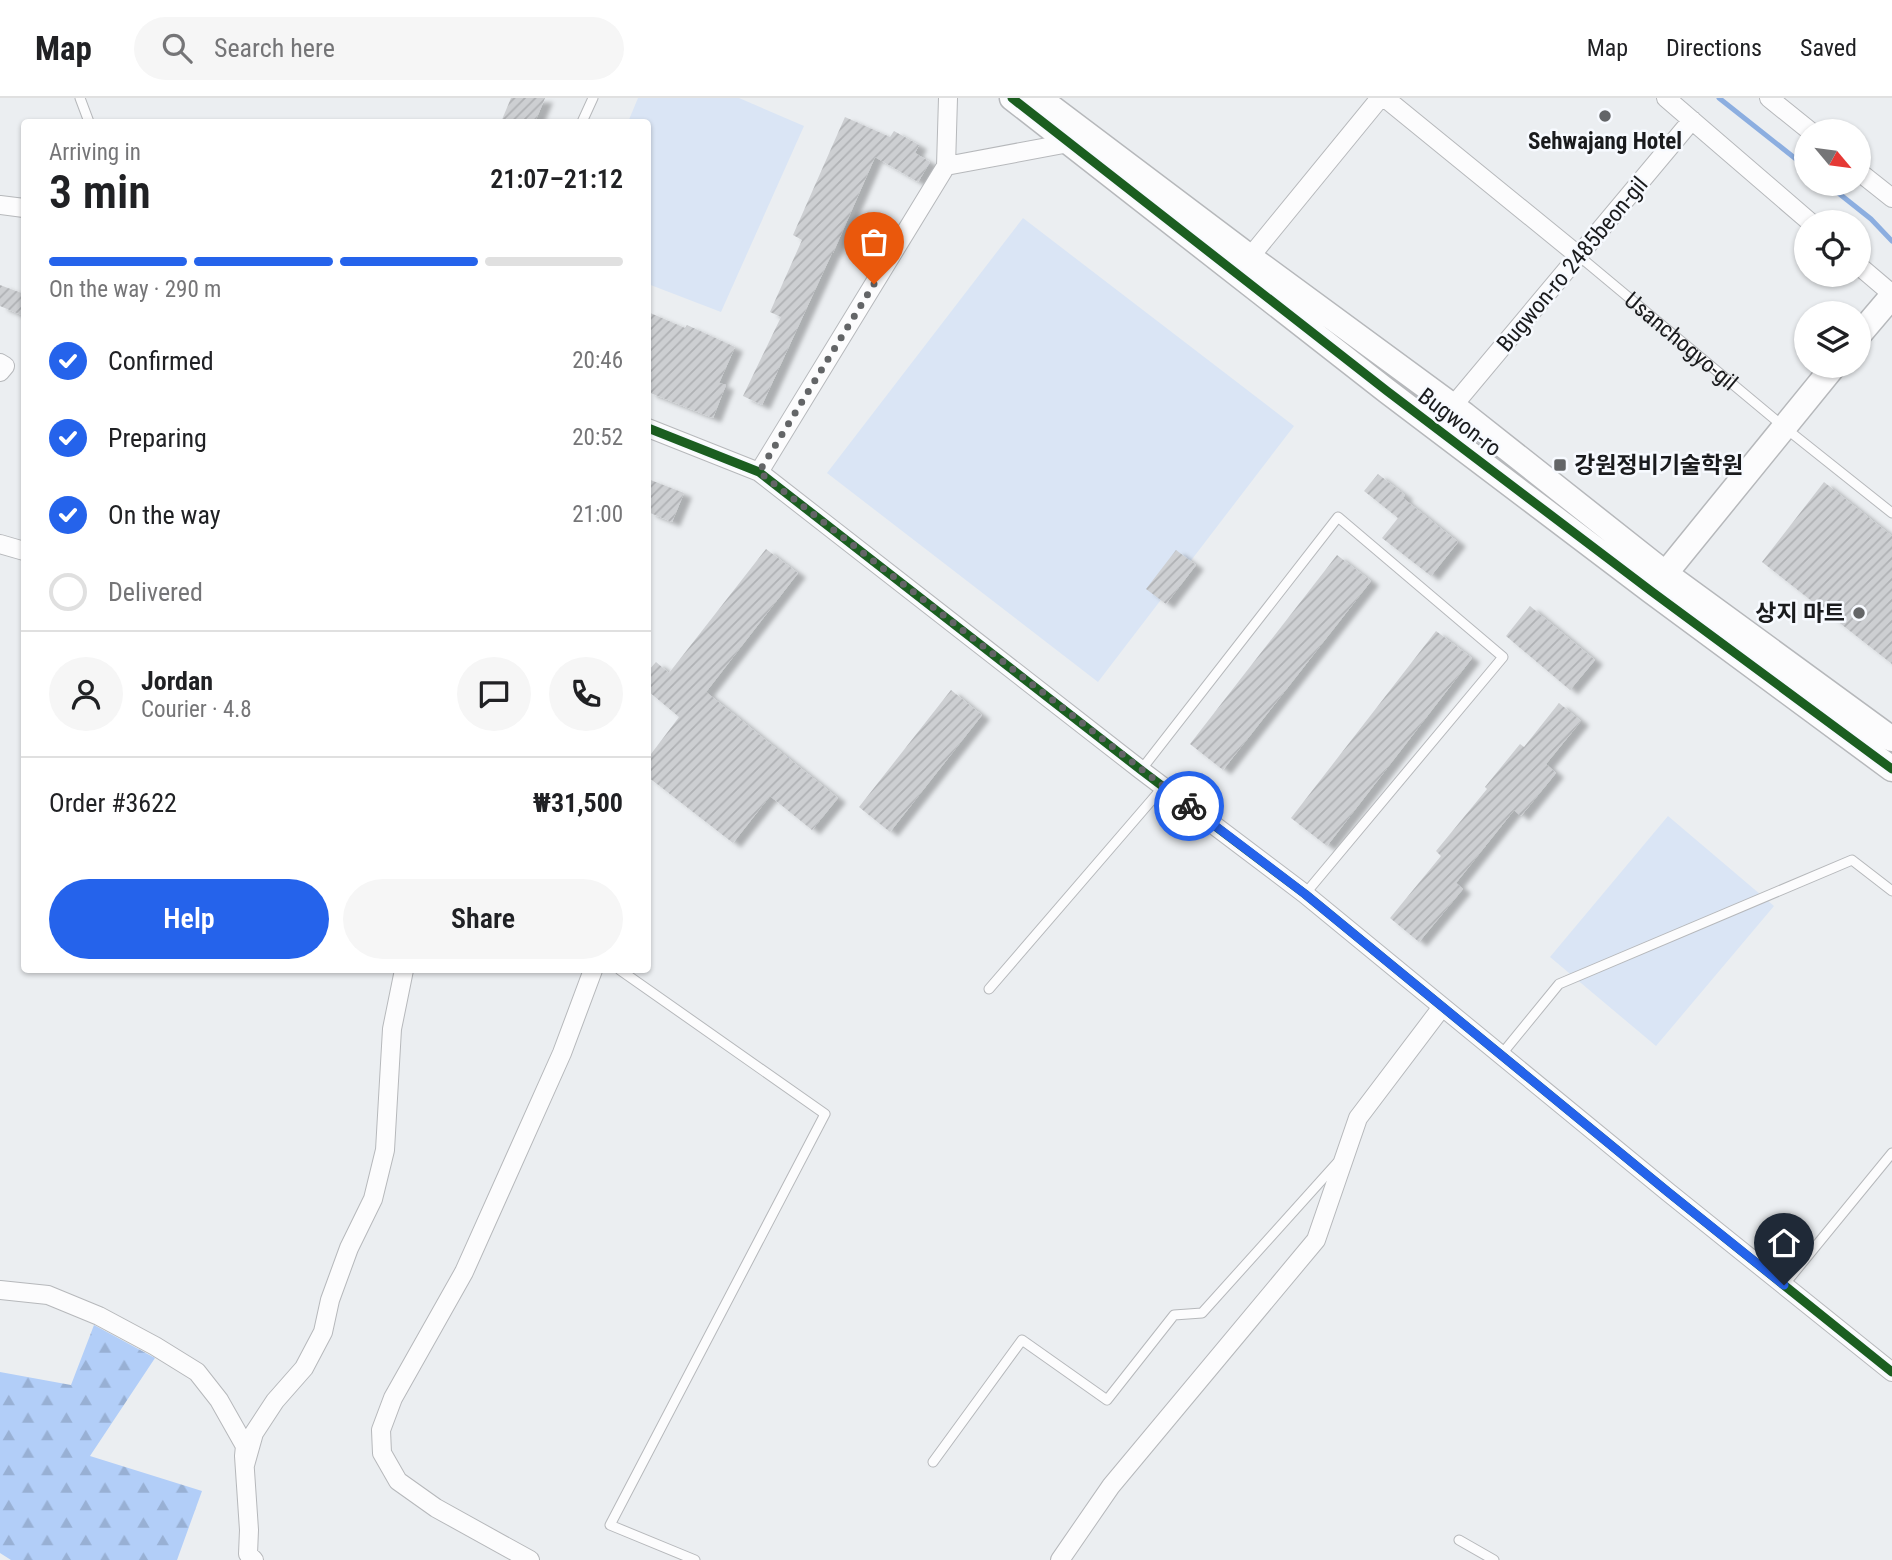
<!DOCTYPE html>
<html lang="en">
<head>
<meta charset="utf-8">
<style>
	:root { --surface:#fff; --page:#f6f6f6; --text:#202124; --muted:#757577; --line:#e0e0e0; --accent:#2563eb }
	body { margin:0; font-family:"Roboto Condensed","Noto Sans KR",sans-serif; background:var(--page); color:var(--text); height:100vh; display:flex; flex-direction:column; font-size:26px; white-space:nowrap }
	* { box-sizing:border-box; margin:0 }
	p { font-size:23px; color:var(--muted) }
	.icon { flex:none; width:38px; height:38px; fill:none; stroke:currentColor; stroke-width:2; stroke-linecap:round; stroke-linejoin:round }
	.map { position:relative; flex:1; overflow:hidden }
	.side { position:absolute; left:21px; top:21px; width:630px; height:854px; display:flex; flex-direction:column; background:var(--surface); border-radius:7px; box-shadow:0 2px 5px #0004 }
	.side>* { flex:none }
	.needle { width:46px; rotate:119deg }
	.buttons { position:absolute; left:1794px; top:21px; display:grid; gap:14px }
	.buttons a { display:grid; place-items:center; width:77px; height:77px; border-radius:50%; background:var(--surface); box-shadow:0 2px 5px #0004; font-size:35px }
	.pin { position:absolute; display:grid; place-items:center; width:60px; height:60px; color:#fff; margin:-72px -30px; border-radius:50% 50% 50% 0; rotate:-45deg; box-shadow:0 0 7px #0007 }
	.pin .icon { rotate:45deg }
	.courier { position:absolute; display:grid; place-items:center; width:70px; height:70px; margin:-35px; border:5px solid #2563eb; border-radius:50%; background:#fff; color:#222; box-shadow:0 2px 9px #0007 }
	.head em { font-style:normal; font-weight:600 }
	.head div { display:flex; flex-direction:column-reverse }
	.head { display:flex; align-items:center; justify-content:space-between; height:119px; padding:0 28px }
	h1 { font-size:46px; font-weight:600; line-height:52px }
	.bar { display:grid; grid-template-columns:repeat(4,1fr); gap:10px 7px; align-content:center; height:84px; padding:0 28px }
	.bar i { height:9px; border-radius:5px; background:var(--line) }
	.bar .active { background:var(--accent) }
	.bar p { grid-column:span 4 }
	.line { display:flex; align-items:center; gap:18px; padding:0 28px; border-top:2px solid var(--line) }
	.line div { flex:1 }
	.round { display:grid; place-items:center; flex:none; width:74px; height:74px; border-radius:37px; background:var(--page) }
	ol { padding:0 28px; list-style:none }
	li { display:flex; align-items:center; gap:21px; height:77px }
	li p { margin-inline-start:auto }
	li .icon { padding:7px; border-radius:50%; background:var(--accent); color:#fff; stroke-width:4 }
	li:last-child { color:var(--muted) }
	li i { width:38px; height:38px; border:4px solid var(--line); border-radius:50% }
	.primary-button { display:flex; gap:14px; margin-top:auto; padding:14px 28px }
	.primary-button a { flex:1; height:80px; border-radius:42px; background:var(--accent); color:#fff; font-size:28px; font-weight:600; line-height:80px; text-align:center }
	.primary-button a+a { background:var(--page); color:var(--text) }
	header { display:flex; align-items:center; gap:42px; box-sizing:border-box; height:98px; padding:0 35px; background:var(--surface); border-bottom:2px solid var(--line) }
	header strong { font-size:33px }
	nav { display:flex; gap:38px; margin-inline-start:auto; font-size:24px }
	.search { width:490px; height:63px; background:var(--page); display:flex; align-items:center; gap:18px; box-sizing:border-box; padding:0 24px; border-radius:38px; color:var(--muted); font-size:26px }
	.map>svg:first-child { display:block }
</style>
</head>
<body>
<header>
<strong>Map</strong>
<div class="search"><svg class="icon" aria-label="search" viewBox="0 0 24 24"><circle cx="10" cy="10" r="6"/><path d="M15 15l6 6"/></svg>Search here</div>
<nav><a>Map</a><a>Directions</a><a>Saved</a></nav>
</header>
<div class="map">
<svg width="1892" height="1462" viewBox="0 0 1892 1462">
	<defs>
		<pattern id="forest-firs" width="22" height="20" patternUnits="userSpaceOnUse" patternTransform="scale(1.75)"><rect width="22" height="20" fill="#b2cef8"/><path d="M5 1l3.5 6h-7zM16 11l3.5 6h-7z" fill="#98b0d4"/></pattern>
		<pattern id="building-hatch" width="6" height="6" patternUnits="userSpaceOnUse" patternTransform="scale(1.75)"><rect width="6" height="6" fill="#cdcfd2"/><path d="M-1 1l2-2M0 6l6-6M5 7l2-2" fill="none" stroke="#afb1b4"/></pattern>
		<filter id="shadow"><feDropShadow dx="8" dy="4.5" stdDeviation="2" flood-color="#0004"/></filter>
	</defs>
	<rect width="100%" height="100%" fill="#ebeef1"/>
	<path fill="#dae5f5" d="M 638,0 L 739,0 L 804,28 L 721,214 L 648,186 L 648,24 L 628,24 Z
		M 1023,120 L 1294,328 L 1098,584 L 827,375 Z
		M 1668,718 L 1774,808 L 1656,948 L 1550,859 Z"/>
	<path fill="url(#forest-firs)" d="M 94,1227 L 155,1260 L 90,1358 L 202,1393 L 177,1462 L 11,1462 L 0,1455 L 0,1274 L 71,1287 Z"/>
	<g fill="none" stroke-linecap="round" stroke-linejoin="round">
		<path stroke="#8caee0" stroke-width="5" d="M 1719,0 L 1806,69
			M 1827,86 L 1871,121 L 1892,143"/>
	</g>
	<path fill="url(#building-hatch)" filter="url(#shadow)" d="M 511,0 L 545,0 L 535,24 L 501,24 Z
		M 845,19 L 890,39 L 894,33 L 919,47 L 915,55 L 930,64 L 918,84 L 875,59 L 833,155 L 832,155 L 762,307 L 743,298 L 781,219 L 770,214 L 802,142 L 793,137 Z
		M 0,187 L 24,196 L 24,218 L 0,208 Z
		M 648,214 L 685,230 L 687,227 L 735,249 L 719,285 L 726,287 L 713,320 L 648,294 Z
		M 1378,376 L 1405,397 L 1403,400 L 1458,444 L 1431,478 L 1382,440 L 1398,420 L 1364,393 Z
		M 648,381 L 684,395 L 672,424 L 648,414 Z
		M 1824,384 L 1892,438 L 1892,566 L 1762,464 Z
		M 766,451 L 798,475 L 706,594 L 838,700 L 812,732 L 770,698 L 733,745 L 648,679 L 648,660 L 679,619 L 648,593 L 648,573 L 656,564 L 669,575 Z
		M 1176,452 L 1196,467 L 1166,506 L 1146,491 Z
		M 1337,457 L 1371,483 L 1223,672 L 1190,646 Z
		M 1530,508 L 1595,562 L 1570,592 L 1506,538 Z
		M 1436,533 L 1472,560 L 1327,748 L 1291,720 Z
		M 951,592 L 982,617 L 890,734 L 859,709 Z
		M 1559,605 L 1581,623 L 1546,666 L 1556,675 L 1521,718 L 1514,712 L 1456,785 L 1463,791 L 1419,844 L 1390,820 L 1441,758 L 1436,753 L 1487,691 L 1485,689 L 1520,646 L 1524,649 Z"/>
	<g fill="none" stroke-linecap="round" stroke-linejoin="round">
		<g stroke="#b6b8bb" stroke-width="11">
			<g id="lane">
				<path d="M 80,0 L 89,24"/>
				<path d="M 582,24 L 593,0"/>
				<path id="s1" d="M 1579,158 L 1784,329 L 1892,415"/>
				<path d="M 1141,672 L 1338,419 L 1503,559 L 1305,796"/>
				<path d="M 620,872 L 825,1016 L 610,1427 L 695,1462"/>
				<path d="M 989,891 L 1163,689"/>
				<path d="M 1501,957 L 1559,886 L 1852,762 L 1892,793"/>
				<path d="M 1784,1187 L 1892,1055"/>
				<path d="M 933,1364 L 1022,1242 L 1107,1302 L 1174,1217 L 1202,1215 L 1337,1065"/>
				<path d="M 1459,1442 L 1494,1462"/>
			</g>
		</g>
		<g stroke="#b6b8bb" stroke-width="20">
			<path id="street" d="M 1385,0 L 1579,158
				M 1666,0 L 1810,124
				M 1769,0 L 1810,33
				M 946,68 L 1069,45
				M 1858,73 L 1892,100
				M 0,107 L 24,110
				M 1250,159 L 1380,0
				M 1858,167 L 1892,196
				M 0,265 L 5,268 L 0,274
				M 1452,309 L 1692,22
				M 648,330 L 759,374 L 1141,672 L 1305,796 L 1668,1094 L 1892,1274
				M 759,374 L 946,68 L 948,0
				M 0,446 L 24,453
				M 0,1192 L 48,1197 L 99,1218 L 155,1248 L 197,1274 L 219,1302 L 245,1348 L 244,1358 L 249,1432 L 248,1456 L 254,1462
				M 245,1367 L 254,1335 L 275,1303 L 304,1270 L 323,1234 L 330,1202 L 349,1150 L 373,1101 L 385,1052 L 392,931 L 404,872
				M 530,1462 L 436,1410 L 398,1383 L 382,1355 L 381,1332 L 393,1300 L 464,1174 L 562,955 L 593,872
				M 1060,1462 L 1111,1388 L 1316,1142 L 1358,1020 L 1442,909"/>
		</g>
		<g stroke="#b6b8bb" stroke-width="27">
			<path id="secondary" d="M 1012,0 L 1387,293 L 1651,493 L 1892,671
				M 1039,0 L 1254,162 L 1465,317 L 1666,476 L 1892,641
				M 1858,238 L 1892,198
				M 1656,487 L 1834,268"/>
		</g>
		<use href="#lane" stroke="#fcfcfd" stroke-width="9"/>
		<use href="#street" stroke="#fcfcfd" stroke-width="18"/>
		<use href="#secondary" stroke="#fcfcfd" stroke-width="24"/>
		<g stroke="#f7faff" stroke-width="13">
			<path id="cycleway" d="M 1012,0 L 1387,293 L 1651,493 L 1892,671
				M 648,330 L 759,374 L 1141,672 L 1305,796 L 1668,1094 L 1892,1274"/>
		</g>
		<use href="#cycleway" stroke="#1b5e20" stroke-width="9"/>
	</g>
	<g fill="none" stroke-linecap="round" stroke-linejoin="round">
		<path stroke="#636567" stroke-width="7" stroke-dasharray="0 12.6" d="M 874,186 L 759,374 L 1189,708"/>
		<path stroke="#2563eb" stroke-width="9" d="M 1189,708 L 1305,796 L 1668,1094 L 1784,1187"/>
	</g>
	<g fill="#636567" stroke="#f7faff" stroke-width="2.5">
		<circle cx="1605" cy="18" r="7"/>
		<rect x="1553" y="360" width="14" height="14" rx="3.5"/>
		<circle cx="1859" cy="515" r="7"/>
	</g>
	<g text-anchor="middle" stroke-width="5" stroke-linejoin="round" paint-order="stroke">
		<g font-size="23" font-weight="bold" fill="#1a1b1d" stroke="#f7faff">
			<text x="1605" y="51">Sehwajang Hotel</text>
			<text x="1574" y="375" text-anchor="start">강원정비기술학원</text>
			<text x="1845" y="523" text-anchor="end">상지 마트</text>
		</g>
		<g font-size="23" fill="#1a1b1d" stroke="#f7faff">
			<text transform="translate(1572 166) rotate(-50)" y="8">Bugwon-ro 2485beon-gil</text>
			<text dy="8" stroke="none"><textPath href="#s1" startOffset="133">Usanchogyo-gil</textPath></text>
			<text transform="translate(1460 324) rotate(37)" y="8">Bugwon-ro</text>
		</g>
	</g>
</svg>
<div class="buttons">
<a><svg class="needle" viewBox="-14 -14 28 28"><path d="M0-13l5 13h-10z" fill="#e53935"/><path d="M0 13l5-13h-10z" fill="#757577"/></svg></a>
<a><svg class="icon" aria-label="locate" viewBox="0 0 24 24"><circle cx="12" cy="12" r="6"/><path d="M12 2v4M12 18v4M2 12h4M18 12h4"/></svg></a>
<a><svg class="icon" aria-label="layers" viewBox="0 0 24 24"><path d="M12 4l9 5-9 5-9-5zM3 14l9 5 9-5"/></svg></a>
</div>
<div class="pin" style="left:874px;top:186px;background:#ea580c"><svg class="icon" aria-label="bag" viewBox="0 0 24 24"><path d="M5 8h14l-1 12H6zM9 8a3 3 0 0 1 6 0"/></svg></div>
<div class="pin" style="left:1784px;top:1187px;background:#1f2937"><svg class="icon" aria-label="home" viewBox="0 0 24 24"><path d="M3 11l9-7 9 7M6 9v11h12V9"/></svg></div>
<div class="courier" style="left:1189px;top:708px"><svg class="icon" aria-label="bike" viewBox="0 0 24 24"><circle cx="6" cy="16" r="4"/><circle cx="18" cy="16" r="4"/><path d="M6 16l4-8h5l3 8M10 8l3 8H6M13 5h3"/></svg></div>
<section class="side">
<div class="head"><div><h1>3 min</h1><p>Arriving in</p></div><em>21:07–21:12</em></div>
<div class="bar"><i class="active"></i><i class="active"></i><i class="active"></i><i></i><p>On the way · 290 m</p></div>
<ol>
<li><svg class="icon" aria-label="check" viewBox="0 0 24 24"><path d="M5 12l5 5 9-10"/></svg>Confirmed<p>20:46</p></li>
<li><svg class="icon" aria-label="check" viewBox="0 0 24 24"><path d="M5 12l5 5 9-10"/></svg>Preparing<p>20:52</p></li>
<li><svg class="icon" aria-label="check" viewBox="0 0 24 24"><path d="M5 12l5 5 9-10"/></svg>On the way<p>21:00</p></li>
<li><i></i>Delivered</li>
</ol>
<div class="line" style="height:126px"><a class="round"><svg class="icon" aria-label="person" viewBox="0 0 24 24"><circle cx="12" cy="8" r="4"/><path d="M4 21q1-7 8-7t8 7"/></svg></a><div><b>Jordan</b><p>Courier · 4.8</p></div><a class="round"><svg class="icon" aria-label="chat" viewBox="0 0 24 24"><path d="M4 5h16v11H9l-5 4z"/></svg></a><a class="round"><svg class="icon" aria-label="phone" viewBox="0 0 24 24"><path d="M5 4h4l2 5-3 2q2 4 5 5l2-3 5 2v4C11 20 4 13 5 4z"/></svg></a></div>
<div class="line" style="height:91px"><div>Order #3622</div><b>₩31,500</b></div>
<div class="primary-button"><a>Help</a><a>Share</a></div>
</section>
</div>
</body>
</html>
